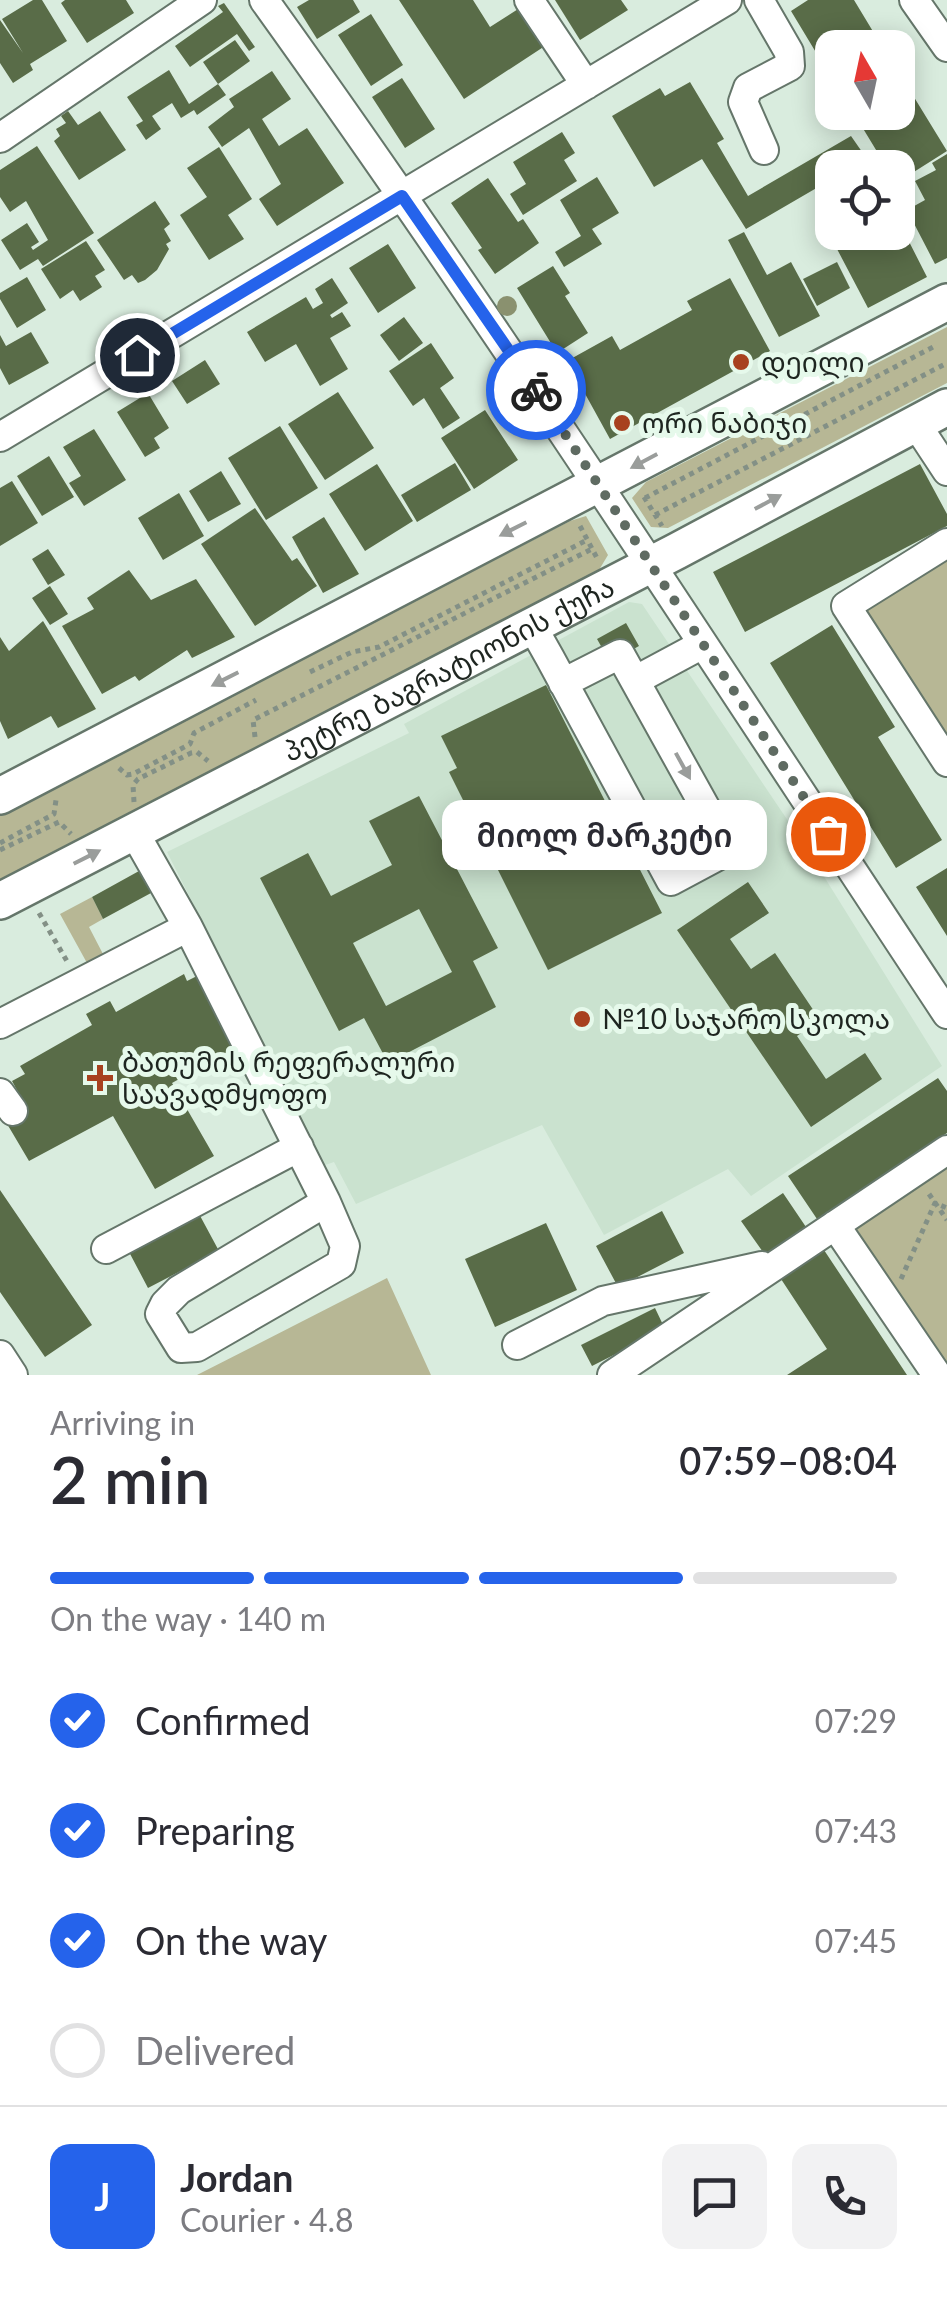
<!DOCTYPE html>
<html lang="en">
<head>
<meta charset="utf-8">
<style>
	:root { --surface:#fff; --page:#f2f2f3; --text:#2b2b33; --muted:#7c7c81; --line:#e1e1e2; --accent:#2563eb }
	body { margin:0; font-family:Lato,"Noto Sans Georgian",sans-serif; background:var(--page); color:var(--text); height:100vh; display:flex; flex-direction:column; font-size:38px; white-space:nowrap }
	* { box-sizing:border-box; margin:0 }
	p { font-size:32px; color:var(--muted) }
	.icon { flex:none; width:55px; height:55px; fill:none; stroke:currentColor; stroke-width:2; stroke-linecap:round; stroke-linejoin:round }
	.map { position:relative; height:1375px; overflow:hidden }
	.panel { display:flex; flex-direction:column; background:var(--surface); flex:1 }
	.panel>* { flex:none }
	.needle { width:65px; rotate:351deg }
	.tools { position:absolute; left:815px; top:30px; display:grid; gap:20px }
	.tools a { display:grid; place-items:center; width:100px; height:100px; border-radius:20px; background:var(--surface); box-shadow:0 5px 25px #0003; font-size:50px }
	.pin { position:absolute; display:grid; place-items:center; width:85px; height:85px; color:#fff; margin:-42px; border:5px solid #fff; border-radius:50%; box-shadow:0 2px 10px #0007 }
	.courier { position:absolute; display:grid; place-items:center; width:100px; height:100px; margin:-50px; border:8px solid #2563eb; border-radius:50%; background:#fff; color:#222; box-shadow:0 2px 12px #0007 }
	.bubble { position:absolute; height:70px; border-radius:20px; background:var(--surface); box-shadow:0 5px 25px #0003; font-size:32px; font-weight:600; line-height:70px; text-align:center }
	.head em { font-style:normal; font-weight:600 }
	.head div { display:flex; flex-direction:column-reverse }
	.head { display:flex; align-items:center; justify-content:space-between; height:170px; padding:0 50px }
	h1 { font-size:65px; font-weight:600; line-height:75px }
	.bar { display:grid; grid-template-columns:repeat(4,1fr); gap:15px 10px; align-content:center; height:120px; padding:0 50px }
	.bar i { height:12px; border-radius:8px; background:var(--line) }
	.bar .selected { background:var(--accent) }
	.bar p { grid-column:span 4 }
	.line { display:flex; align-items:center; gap:25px; padding:0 50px; border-top:2px solid var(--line) }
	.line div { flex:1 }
	.round { display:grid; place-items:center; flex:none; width:105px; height:105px; border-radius:20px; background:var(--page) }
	ol { padding:0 50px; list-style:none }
	li { display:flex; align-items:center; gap:30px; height:110px }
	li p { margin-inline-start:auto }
	li .icon { padding:10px; border-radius:50%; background:var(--accent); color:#fff; stroke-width:4 }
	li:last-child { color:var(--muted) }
	li i { width:55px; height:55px; border:5px solid var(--line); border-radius:50% }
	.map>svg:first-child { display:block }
</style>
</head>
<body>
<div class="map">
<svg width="947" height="1375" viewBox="0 0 947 1375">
	<rect width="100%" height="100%" fill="#d9ecde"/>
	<path fill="#cae2cf" d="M 629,602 L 642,604 L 805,846 L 942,1066 L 751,1196 L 728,1169 L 604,1235 L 542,1125 L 356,1204 L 334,1162 L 325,1165 L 167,852 L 409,733 L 404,724 Z"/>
	<path fill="#b7b795" d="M 947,327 L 947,383 L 668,528 L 651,527 L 632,498 L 646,482 Z
		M 586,516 L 608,555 L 599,570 L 0,880 L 0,816 L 570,521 Z
		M 947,543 L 947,759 L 846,606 Z
		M 92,897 L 103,919 L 89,927 L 103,954 L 87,963 L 60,914 Z
		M 947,1161 L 947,1370 L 853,1223 Z
		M 387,1278 L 431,1375 L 197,1375 Z"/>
	<path fill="#596c48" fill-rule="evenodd" d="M 33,0 L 42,0 L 67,41 L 30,64 L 33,70 L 13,83 L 0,63 L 0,20 L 23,53 L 2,19 Z
		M 65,0 L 126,0 L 134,13 L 87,43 L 61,3 Z
		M 309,0 L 353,0 L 360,12 L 317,39 L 297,7 Z
		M 399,0 L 473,0 L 490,27 L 526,4 L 551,42 L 464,99 Z
		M 555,0 L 621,0 L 628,10 L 580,40 Z
		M 808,0 L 854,0 L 883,48 L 832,48 L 832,79 L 791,11 Z
		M 224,3 L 255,47 L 249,51 L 237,34 L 190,67 L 175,46 L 223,12 L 218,6 Z
		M 371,14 L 403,65 L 371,86 L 338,35 Z
		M 235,40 L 250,61 L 218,84 L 203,62 Z
		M 169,70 L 189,104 L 218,84 L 226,95 L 197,115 L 194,110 L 181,118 L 172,103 L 152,116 L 161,129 L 146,140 L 136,125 L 143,121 L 127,97 Z
		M 272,71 L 291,99 L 262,119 L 279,146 L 307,128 L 344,183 L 277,226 L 259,199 L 281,184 L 249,128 L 222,147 L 208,127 L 234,107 L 229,99 Z
		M 898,71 L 947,151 L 898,182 L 898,168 L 887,168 L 853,112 L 898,112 Z
		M 402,78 L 435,129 L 405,148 L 372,97 Z
		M 690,82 L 724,139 L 717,143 L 748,196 L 851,136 L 867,159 L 852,168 L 832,168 L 832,179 L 746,229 L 702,159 L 654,187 L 612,116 L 660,88 L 665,96 Z
		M 68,111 L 78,125 L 100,111 L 126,150 L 79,180 L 54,141 L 60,136 L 56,129 L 66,123 L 61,116 Z
		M 562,132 L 575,153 L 564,160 L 577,181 L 523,215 L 510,194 L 526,184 L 513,162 Z
		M 37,146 L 94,233 L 43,266 L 38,259 L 20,270 L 1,240 L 27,223 L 39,242 L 31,247 L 33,250 L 48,240 L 26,201 L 10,212 L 0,197 L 0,170 Z
		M 219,147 L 252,199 L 228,215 L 244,239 L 209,260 L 180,215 L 207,197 L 187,168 Z
		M 947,154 L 947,258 L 935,264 L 907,210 L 925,200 L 915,181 L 936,170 L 932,163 Z
		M 597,177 L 619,213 L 592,229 L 602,244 L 564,267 L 555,252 L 581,236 L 560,200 Z
		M 488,178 L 518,222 L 523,219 L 539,243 L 495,274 L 478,250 L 482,248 L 451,203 Z
		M 155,201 L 170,224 L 164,229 L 171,241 L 166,244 L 169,249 L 157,270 L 145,280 L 138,283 L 132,275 L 124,280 L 97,240 Z
		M 898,220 L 927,277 L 868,308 L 826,228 L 832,225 L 832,232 L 898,232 Z
		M 744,232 L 767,275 L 791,262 L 820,316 L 779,337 L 728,240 Z
		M 86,241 L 105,270 L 95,276 L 102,287 L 80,301 L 73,290 L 60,299 L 41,269 Z
		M 388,244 L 416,288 L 378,313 L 349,268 Z
		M 837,262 L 850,288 L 817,306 L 803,279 Z
		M 553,266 L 570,293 L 565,296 L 588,333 L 557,353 L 517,288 Z
		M 27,277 L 46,310 L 17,328 L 0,299 L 0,293 Z
		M 332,278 L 348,303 L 330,315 L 332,318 L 342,312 L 351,326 L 330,338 L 348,369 L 320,386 L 296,344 L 265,362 L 247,332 L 306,297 L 313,309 L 323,303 L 315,289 Z
		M 730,278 L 770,351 L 610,439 L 567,361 L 612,336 L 620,350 L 692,310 L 687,301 Z
		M 404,317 L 423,343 L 399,361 L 380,335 Z
		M 31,332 L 49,363 L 9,385 L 0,368 L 0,335 L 6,346 Z
		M 431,343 L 454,378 L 440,388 L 460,418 L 443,429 L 424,398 L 413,406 L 389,371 Z
		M 205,360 L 220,384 L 187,404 L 172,381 Z
		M 338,392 L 374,448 L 325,480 L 288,424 Z
		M 148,393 L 169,428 L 154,438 L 160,448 L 145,457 L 117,412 Z
		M 485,410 L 518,460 L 474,489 L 441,438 Z
		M 280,426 L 318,488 L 266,520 L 228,458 Z
		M 94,429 L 126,480 L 84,506 L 69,483 L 81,476 L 63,447 Z
		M 49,456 L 74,497 L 42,516 L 17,476 Z
		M 455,463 L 471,490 L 417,522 L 401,495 Z
		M 377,464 L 413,521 L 365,551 L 329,494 Z
		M 920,464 L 947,514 L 947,526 L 745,632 L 713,572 Z
		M 221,471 L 241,504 L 208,522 L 189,491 Z
		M 12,481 L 38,523 L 0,546 L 0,488 Z
		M 179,493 L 204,536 L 163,560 L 138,518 Z
		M 255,508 L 292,561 L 297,558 L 317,586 L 255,626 L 201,544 Z
		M 324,517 L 359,574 L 323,593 L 292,537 Z
		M 48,549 L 65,575 L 48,585 L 32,559 Z
		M 129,570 L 151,600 L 196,579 L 235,637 L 192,658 L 187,650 L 139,681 L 135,676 L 102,694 L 62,626 L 94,609 L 87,598 Z
		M 50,586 L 68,614 L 50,625 L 32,598 Z
		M 43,621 L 96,709 L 58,728 L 51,716 L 8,739 L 0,721 L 0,637 L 9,651 Z
		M 626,623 L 639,646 L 610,662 L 597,639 Z
		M 832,625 L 895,727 L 878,737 L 942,840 L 896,868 L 770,663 Z
		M 546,685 L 662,913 L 548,970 L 449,772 L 457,768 L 441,736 Z
		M 419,796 L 498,948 L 473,961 L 496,1007 L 388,1063 L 364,1018 L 339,1031 L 260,878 L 308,853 L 331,896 L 392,865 L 369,821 ZM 419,909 L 452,972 L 386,1006 L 353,943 Z
		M 947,868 L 947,936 L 916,887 Z
		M 139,871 L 151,893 L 103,919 L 92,897 Z
		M 748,882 L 769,913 L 730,939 L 751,969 L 775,953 L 820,1020 L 797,1036 L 826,1079 L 865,1053 L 882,1079 L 811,1127 L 677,930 Z
		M 203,973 L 243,1043 L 172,1083 L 214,1156 L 155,1189 L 113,1116 L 29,1161 L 3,1117 L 25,1105 L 12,1081 L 25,1074 L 20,1066 L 92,1025 L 86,1014 L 110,1001 L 116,1012 L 184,974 L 187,981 Z
		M 938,1078 L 947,1091 L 947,1133 L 817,1219 L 788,1176 Z
		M 0,1190 L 92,1325 L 45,1357 L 0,1292 Z
		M 783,1193 L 806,1227 L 765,1255 L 741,1221 Z
		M 662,1211 L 684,1253 L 618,1287 L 596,1246 Z
		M 198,1212 L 219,1251 L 148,1288 L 128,1250 Z
		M 546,1223 L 577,1290 L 495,1327 L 465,1259 Z
		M 824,1250 L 907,1375 L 787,1375 L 827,1349 L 781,1279 Z
		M 655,1308 L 665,1329 L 592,1366 L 581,1345 Z"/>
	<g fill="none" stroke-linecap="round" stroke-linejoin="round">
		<g stroke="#65766a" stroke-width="32">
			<path id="minor" d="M 264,0 C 502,331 722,674 947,1014
				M 529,0 L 586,85
				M 759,0 L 789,52 L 790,66 L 748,88 L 743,102 L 764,150
				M 914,0 L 947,47
				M 0,138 L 202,0
				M 916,424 L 947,471
				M 0,437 L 727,0
				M 947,543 L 846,606 L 947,762
				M 532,626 L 550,658 L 671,881 L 729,850 L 620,654 L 563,683
				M 636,680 L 703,644
				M 134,832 L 188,927
				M 0,1024 L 188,927 L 326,1202 L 345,1246 L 341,1264 L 197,1347 L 181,1348 L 160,1314 L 165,1304 L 179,1290 L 326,1202
				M 0,1093 L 13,1111
				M 835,1225 L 937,1375
				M 106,1249 L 299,1147
				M 517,1345 L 603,1301 L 762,1266
				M 0,1355 L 13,1375
				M 612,1375 L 947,1150"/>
		</g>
		<g stroke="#65766a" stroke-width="40">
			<g id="major">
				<path d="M 0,796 L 947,302"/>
				<path id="s1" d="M 0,901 L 677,551 L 947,407"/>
			</g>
		</g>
		<path stroke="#839086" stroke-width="5" stroke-dasharray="5 5" stroke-linecap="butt" d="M 644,497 L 662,526
			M 645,498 L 935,346
			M 655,515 L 947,363
			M 580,526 L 598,560
			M 310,672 L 352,652 L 379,647 L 587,540
			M 255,737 L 253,720 L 592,549
			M 119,768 L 127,775 L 133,774 L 190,744 L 194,733 L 256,700
			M 134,802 L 133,785 L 138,779 L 191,753 L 197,752 L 208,761
			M 0,843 L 54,814 L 56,800
			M 0,850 L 59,822 L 71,834
			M 39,913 L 68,963
			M 929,1194 L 947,1220
			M 901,1279 L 935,1203 L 947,1208"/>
		<use href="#minor" stroke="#fff" stroke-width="28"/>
		<use href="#major" stroke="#fff" stroke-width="35"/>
	</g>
	<circle fill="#8a916f" cx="507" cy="306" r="10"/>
	<defs><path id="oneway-solid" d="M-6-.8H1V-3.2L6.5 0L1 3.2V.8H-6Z" transform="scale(2.5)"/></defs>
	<g fill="#9a9d9b">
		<use href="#oneway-solid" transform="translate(644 461) rotate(152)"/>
		<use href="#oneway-solid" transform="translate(768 502) rotate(-28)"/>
		<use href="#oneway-solid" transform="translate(513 529) rotate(153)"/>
		<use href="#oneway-solid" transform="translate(225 679) rotate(153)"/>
		<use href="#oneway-solid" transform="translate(683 766) rotate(61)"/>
		<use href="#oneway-solid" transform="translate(87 857) rotate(-27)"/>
	</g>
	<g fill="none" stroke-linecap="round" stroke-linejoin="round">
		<path stroke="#5f6b62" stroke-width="10" stroke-dasharray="0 18" d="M 536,390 L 828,834"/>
		<path stroke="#2563eb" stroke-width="12" d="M 137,355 L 402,196 L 536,390"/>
	</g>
	<g fill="#a8411f" stroke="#e6f9eb" stroke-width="4">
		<circle cx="741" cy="362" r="10"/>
		<circle cx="622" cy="423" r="10"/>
		<circle cx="582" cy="1019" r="10"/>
		<path d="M95 1063h10v10h10v10h-10v10h-10v-10h-10v-10h10z"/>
	</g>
	<g text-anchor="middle" stroke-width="10" stroke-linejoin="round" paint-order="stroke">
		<g font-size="28" fill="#1e2520" stroke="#e6f9eb" text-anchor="start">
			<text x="761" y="372">დეილი</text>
			<text x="642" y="433">ორი ნაბიჯი</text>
			<text x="602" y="1029">№10 საჯარო სკოლა</text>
			<text x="122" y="1072">ბათუმის რეფერალური<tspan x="122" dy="32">საავადმყოფო</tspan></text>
		</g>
		<g font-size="28" fill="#1e2520" stroke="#e6f9eb">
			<text dy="10" stroke="none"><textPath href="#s1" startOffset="505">პეტრე ბაგრატიონის ქუჩა</textPath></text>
		</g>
	</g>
</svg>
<div class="tools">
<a><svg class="needle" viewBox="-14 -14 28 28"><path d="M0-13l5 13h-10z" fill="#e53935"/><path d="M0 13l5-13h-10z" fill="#7c7c81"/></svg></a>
<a><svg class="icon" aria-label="locate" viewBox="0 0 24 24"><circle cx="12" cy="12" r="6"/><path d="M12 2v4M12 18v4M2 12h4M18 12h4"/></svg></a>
</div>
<div class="pin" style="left:828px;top:834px;background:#ea580c"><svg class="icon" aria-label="bag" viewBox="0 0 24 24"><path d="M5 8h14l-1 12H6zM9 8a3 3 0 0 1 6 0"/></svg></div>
<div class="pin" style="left:137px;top:355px;background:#1f2937"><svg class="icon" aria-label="home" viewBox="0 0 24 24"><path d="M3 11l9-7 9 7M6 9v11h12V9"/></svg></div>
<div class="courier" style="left:536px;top:390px"><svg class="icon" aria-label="bike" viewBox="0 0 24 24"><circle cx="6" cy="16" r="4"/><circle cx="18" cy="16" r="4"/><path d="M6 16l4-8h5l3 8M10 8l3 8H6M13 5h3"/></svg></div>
<div class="bubble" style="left:442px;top:800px;width:325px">მიოლ მარკეტი</div>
</div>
<section class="panel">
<div class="head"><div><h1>2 min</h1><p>Arriving in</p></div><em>07:59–08:04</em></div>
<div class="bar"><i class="selected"></i><i class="selected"></i><i class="selected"></i><i></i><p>On the way · 140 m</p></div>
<ol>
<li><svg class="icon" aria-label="check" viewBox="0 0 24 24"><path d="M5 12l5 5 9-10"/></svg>Confirmed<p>07:29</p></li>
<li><svg class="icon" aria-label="check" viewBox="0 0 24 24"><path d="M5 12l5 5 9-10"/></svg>Preparing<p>07:43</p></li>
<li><svg class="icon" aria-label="check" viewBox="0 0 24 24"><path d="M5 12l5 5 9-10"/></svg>On the way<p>07:45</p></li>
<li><i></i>Delivered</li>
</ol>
<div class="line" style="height:180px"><b class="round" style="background:var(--accent);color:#fff">J</b><div><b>Jordan</b><p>Courier · 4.8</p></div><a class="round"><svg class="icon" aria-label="chat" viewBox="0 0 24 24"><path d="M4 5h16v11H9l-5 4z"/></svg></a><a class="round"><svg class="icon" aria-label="phone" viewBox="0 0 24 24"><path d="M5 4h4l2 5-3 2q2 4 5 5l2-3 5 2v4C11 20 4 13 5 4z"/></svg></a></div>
</section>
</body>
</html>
